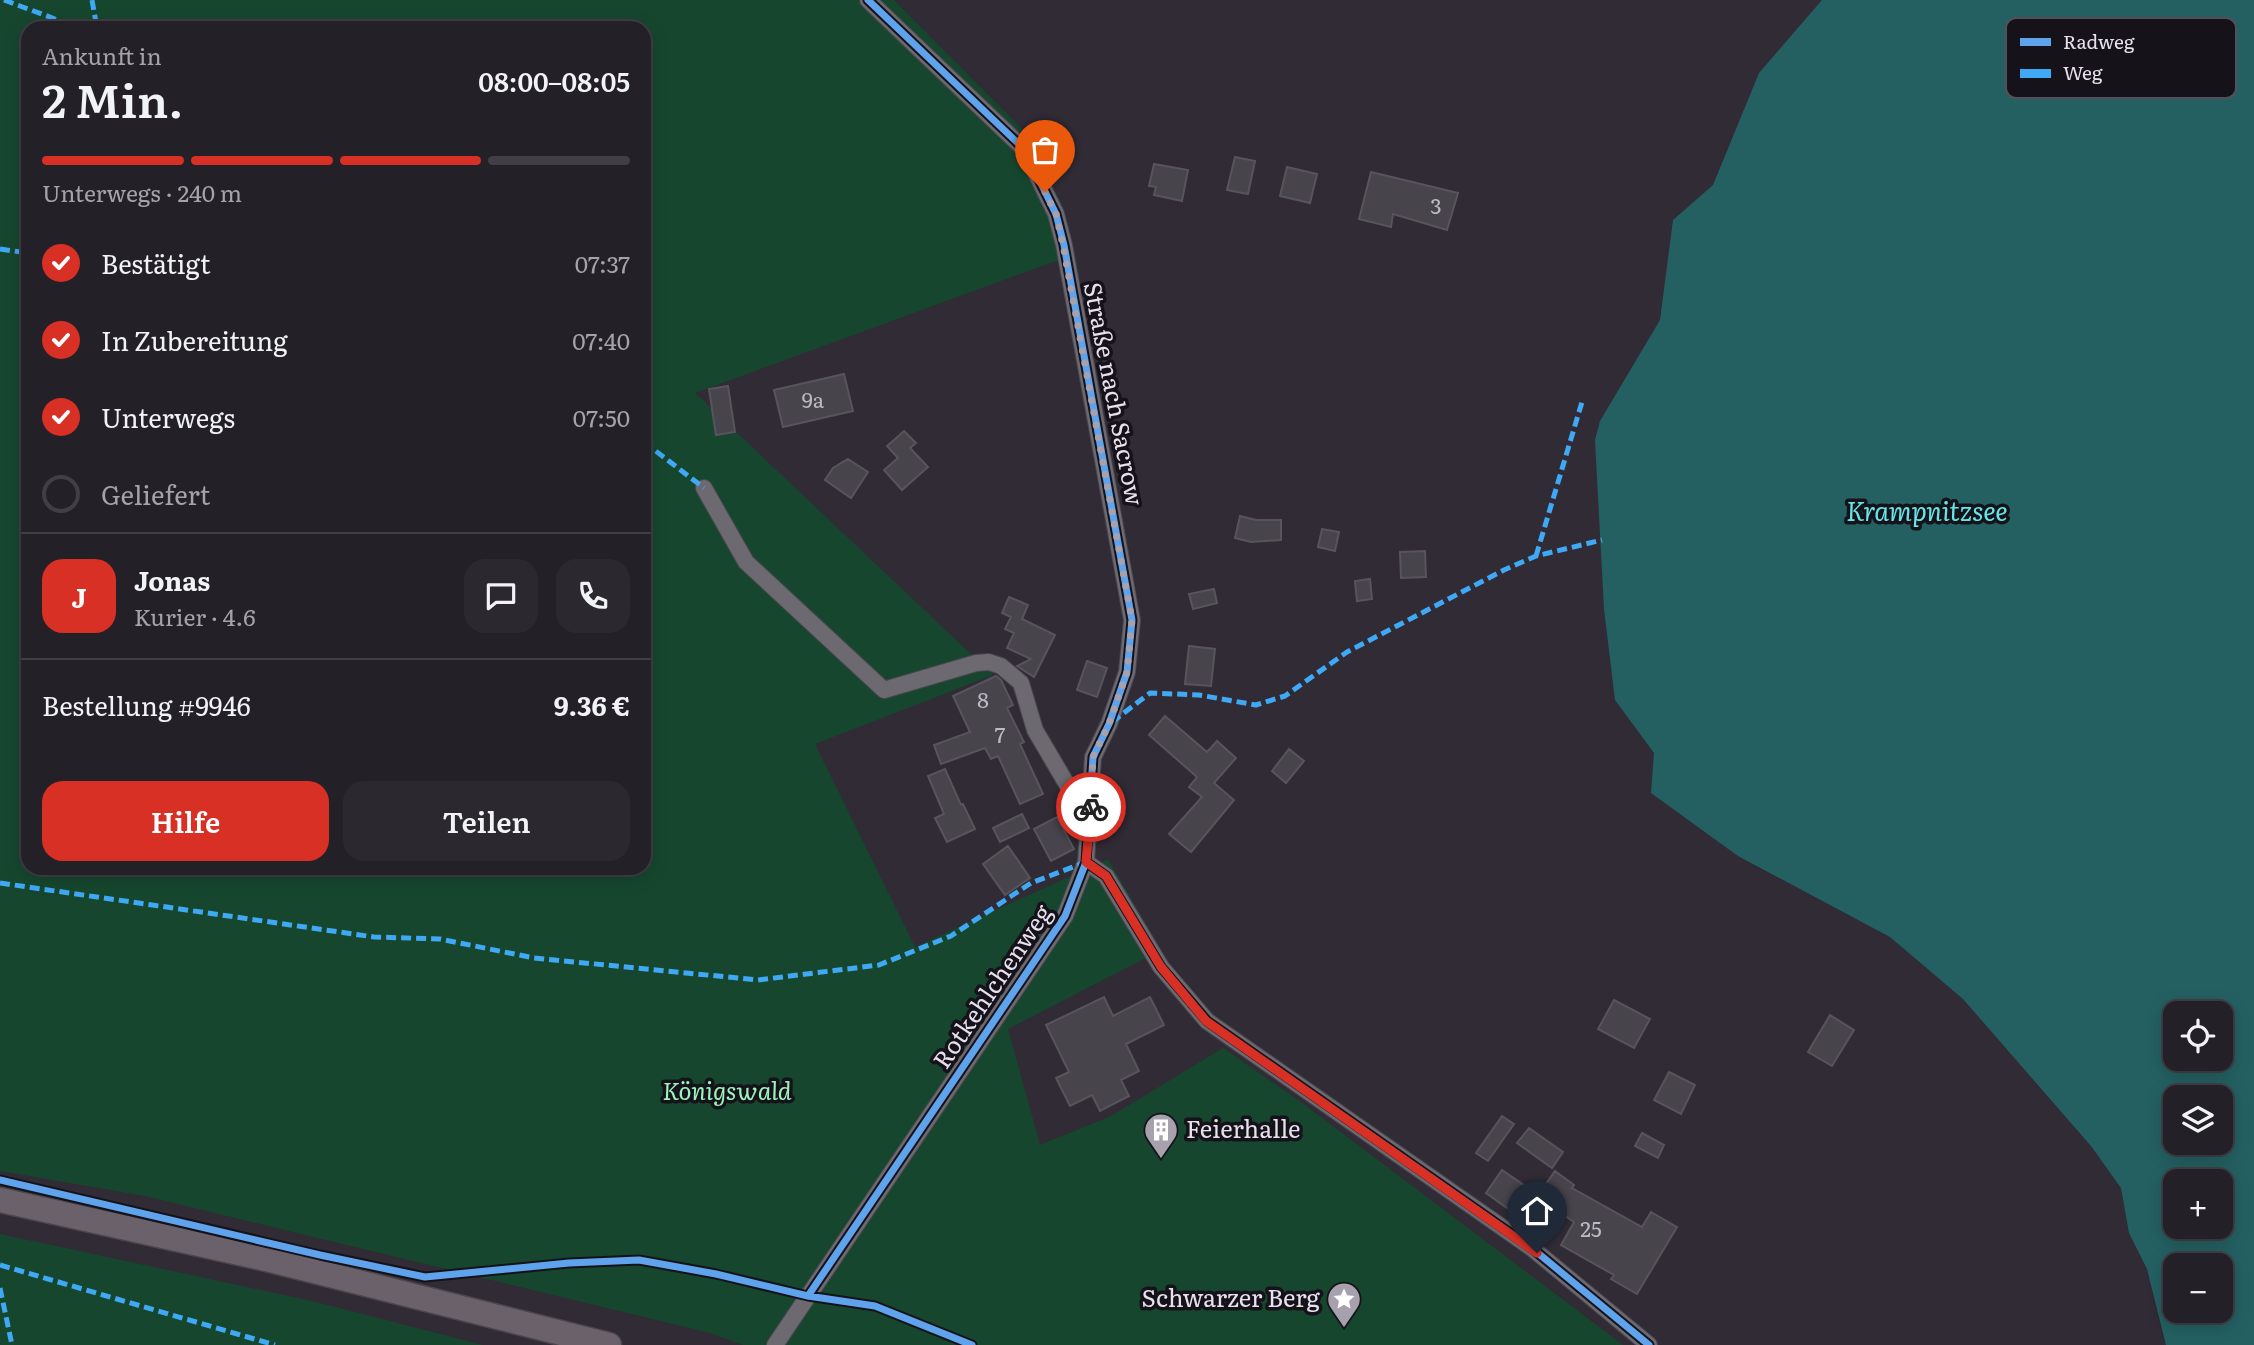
<!DOCTYPE html>
<html lang="de">
<head>
<meta charset="utf-8">
<style>
	:root { --surface:#242028; --page:#2c2830; --text:#f1f3f6; --muted:#a3a3a8; --line:#413e45; --accent:#d93025 }
	body { margin:0; font-family:Literata,serif; background:var(--page); color:var(--text); height:100vh; display:flex; flex-direction:column; font-size:26px; white-space:nowrap }
	* { box-sizing:border-box; margin:0 }
	p { font-size:23px; color:var(--muted) }
	.icon { flex:none; width:38px; height:38px; fill:none; stroke:currentColor; stroke-width:2; stroke-linecap:round; stroke-linejoin:round }
	.map { position:relative; flex:1; overflow:hidden }
	.drawer { position:absolute; left:21px; top:21px; width:630px; height:854px; display:flex; flex-direction:column; background:var(--surface); border-radius:21px; box-shadow:0 4px 18px #0003,0 0 0 2px var(--line) }
	.drawer>* { flex:none }
	.buttons { position:absolute; left:2163px; top:1001px; display:grid; gap:14px }
	.buttons a { display:grid; place-items:center; width:70px; height:70px; border-radius:14px; background:var(--surface); box-shadow:0 4px 18px #0003,0 0 0 2px var(--line); font-size:35px }
	.pin { position:absolute; display:grid; place-items:center; width:60px; height:60px; color:#fff; margin:-72px -30px; border-radius:50% 50% 50% 0; rotate:-45deg; box-shadow:0 0 7px #0007 }
	.pin .icon { rotate:45deg }
	.courier { position:absolute; display:grid; place-items:center; width:70px; height:70px; margin:-35px; border:5px solid #d93025; border-radius:50%; background:#fff; color:#222; box-shadow:0 2px 9px #0007 }
	.headline em { font-style:normal; font-weight:600 }
	.headline div { display:flex; flex-direction:column-reverse }
	.headline { display:flex; align-items:center; justify-content:space-between; height:119px; padding:0 21px }
	h1 { font-size:46px; font-weight:600; line-height:52px }
	.bar { display:grid; grid-template-columns:repeat(4,1fr); gap:10px 7px; align-content:center; height:84px; padding:0 21px }
	.bar i { height:9px; border-radius:5px; background:var(--line) }
	.bar .active { background:var(--accent) }
	.bar p { grid-column:span 4 }
	.line { display:flex; align-items:center; gap:18px; padding:0 21px; border-top:2px solid var(--line) }
	.line div { flex:1 }
	.round { display:grid; place-items:center; flex:none; width:74px; height:74px; border-radius:21px; background:var(--page) }
	ol { padding:0 21px; list-style:none }
	li { display:flex; align-items:center; gap:21px; height:77px }
	li p { margin-inline-start:auto }
	li .icon { padding:7px; border-radius:50%; background:var(--accent); color:#fff; stroke-width:4 }
	li:last-child { color:var(--muted) }
	li i { width:38px; height:38px; border:4px solid var(--line); border-radius:50% }
	.button { display:flex; gap:14px; margin-top:auto; padding:14px 21px }
	.button a { flex:1; height:80px; border-radius:21px; background:var(--accent); color:#fff; font-size:28px; font-weight:600; line-height:80px; text-align:center }
	.button a+a { background:var(--page); color:var(--text) }
	.map>svg:first-child { display:block }
</style>
</head>
<body>
<div class="map">
<svg width="2254" height="1345" viewBox="0 0 2254 1345">
	<rect width="100%" height="100%" fill="#302b35"/>
	<path fill="#16472e" fill-rule="evenodd" d="M 0,0 L 894,0 L 1031,138 L 1075,254 L 695,393 L 993,675 L 815,744 L 915,947 L 1108,859 L 1161,950 L 1008,1029 L 1040,1145 L 1111,1116 L 1223,1048 L 1301,1102 L 1623,1345 L 743,1345 L 710,1333 L 145,1196 L 0,1171 ZM 28,28 L 644,28 L 644,868 L 28,868 Z
		M 0,1234 L 312,1301 L 483,1345 L 0,1345 Z"/>
	<path fill="#246062" fill-rule="evenodd" d="M 1822,0 L 2254,0 L 2254,1345 L 2166,1345 L 2147,1269 L 2129,1233 L 2121,1188 L 2091,1146 L 1963,999 L 1890,937 L 1738,856 L 1651,793 L 1654,753 L 1615,700 L 1604,609 L 1595,440 L 1600,421 L 1660,320 L 1673,220 L 1713,185 L 1759,73 ZM 2175,1013 L 2221,1013 L 2221,1059 L 2175,1059 ZM 2175,1097 L 2221,1097 L 2221,1143 L 2175,1143 ZM 2175,1181 L 2221,1181 L 2221,1227 L 2175,1227 ZM 2175,1265 L 2221,1265 L 2221,1311 L 2175,1311 Z"/>
	<path fill="#47444c" stroke="#58545d" stroke-width="2" d="M 1235,157 L 1255,161 L 1248,194 L 1227,190 Z
		M 1154,164 L 1188,170 L 1182,201 L 1154,195 L 1156,187 L 1149,186 Z
		M 1287,167 L 1317,174 L 1310,203 L 1280,196 Z
		M 1371,172 L 1458,193 L 1447,230 L 1393,214 L 1391,227 L 1359,219 Z
		M 844,374 L 853,411 L 783,427 L 774,390 Z
		M 728,386 L 735,432 L 716,435 L 709,389 Z
		M 904,431 L 916,443 L 910,448 L 928,467 L 902,490 L 884,470 L 898,458 L 887,446 Z
		M 848,459 L 868,472 L 851,498 L 825,480 L 833,468 Z
		M 1240,516 L 1256,520 L 1281,520 L 1281,540 L 1251,542 L 1235,538 Z
		M 1322,529 L 1339,532 L 1335,551 L 1318,547 Z
		M 1425,551 L 1426,577 L 1401,578 L 1400,552 Z
		M 1370,579 L 1372,599 L 1357,601 L 1355,581 Z
		M 1214,589 L 1217,603 L 1193,609 L 1189,594 Z
		M 1009,597 L 1028,605 L 1022,619 L 1055,635 L 1034,677 L 1017,666 L 1031,659 L 1007,648 L 1014,633 L 1005,629 L 1011,617 L 1002,613 Z
		M 1189,646 L 1215,649 L 1211,686 L 1185,684 Z
		M 1087,661 L 1107,668 L 1097,697 L 1077,690 Z
		M 996,676 L 1001,680 L 1013,705 L 1007,708 L 1024,742 L 1020,744 L 1043,794 L 1020,804 L 998,756 L 991,759 L 985,748 L 941,764 L 934,745 L 970,732 L 953,696 Z
		M 1165,716 L 1207,752 L 1217,741 L 1236,758 L 1214,783 L 1234,800 L 1191,852 L 1169,834 L 1202,797 L 1189,787 L 1197,777 L 1149,735 Z
		M 1289,749 L 1304,761 L 1286,783 L 1272,771 Z
		M 945,769 L 961,805 L 963,804 L 975,829 L 947,842 L 935,818 L 944,814 L 928,776 Z
		M 1022,814 L 1029,828 L 1000,842 L 993,828 Z
		M 1057,817 L 1074,849 L 1051,861 L 1034,829 Z
		M 1008,846 L 1030,878 L 1005,895 L 983,864 Z
		M 1104,997 L 1113,1016 L 1150,997 L 1164,1025 L 1126,1044 L 1139,1071 L 1121,1080 L 1129,1096 L 1100,1111 L 1092,1095 L 1070,1106 L 1056,1078 L 1069,1072 L 1046,1025 Z
		M 1614,1000 L 1650,1019 L 1634,1048 L 1598,1029 Z
		M 1830,1015 L 1854,1030 L 1832,1066 L 1808,1052 Z
		M 1669,1072 L 1695,1085 L 1681,1114 L 1654,1100 Z
		M 1502,1116 L 1514,1124 L 1488,1161 L 1476,1153 Z
		M 1529,1128 L 1563,1152 L 1552,1168 L 1517,1143 Z
		M 1642,1133 L 1664,1145 L 1658,1158 L 1635,1146 Z
		M 1502,1170 L 1531,1190 L 1514,1213 L 1486,1193 Z
		M 1555,1171 L 1574,1185 L 1572,1188 L 1642,1227 L 1651,1212 L 1677,1227 L 1637,1294 L 1611,1279 L 1614,1275 L 1561,1245 L 1574,1222 L 1537,1197 Z"/>
	<g fill="none" stroke-linecap="round" stroke-linejoin="round">
		<g stroke="#49464e" stroke-width="18">
			<path id="street" d="M 704,488 L 746,562 L 884,690 L 976,663 L 989,662 L 1001,666 L 1021,683 L 1035,730 L 1089,822
				M 1086,862 L 1106,876 L 1161,967 L 1207,1021 L 1533,1249 L 1649,1345
				M 775,1345 L 1065,916 L 1086,862 L 1093,757 L 1109,724 L 1127,672 L 1132,620 L 1064,245 L 1056,214 L 1024,149 L 868,0"/>
		</g>
		<g stroke="#49464e" stroke-width="27">
			<path id="primary" d="M 0,1200 L 262,1258 L 609,1345"/>
		</g>
		<use href="#street" stroke="#6c6971" stroke-width="16"/>
		<use href="#primary" stroke="#6b616b" stroke-width="24"/>
		<path stroke="#3fa9f5" stroke-width="5" stroke-dasharray="10 5" stroke-linecap="butt" d="M 4,0 L 55,19 L 69,28
			M 92,0 L 97,28
			M 0,249 L 28,253
			M 644,442 L 704,488
			M 1536,556 L 1582,402
			M 1112,722 L 1150,693 L 1199,695 L 1256,705 L 1285,696 L 1347,652 L 1504,570 L 1536,556 L 1602,540
			M 0,883 L 374,937 L 440,939 L 534,958 L 758,980 L 879,965 L 951,936 L 1031,883 L 1086,862
			M 0,1265 L 275,1345
			M 0,1288 L 12,1345"/>
		<g stroke="#15121a" stroke-width="11">
			<path id="cycleway" d="M 1086,862 L 1106,876 L 1161,967 L 1207,1021 L 1533,1249 L 1649,1345
				M 0,1180 L 320,1255 L 425,1277 L 569,1263 L 639,1260 L 716,1274 L 808,1296 L 875,1306 L 972,1345
				M 808,1296 L 1065,916 L 1086,862 L 1093,757 L 1109,724 L 1127,672 L 1132,620 L 1064,245 L 1056,214 L 1024,149 L 868,0"/>
		</g>
		<use href="#cycleway" stroke="#60a3ed" stroke-width="7"/>
	</g>
	<g fill="none" stroke-linecap="round" stroke-linejoin="round">
		<path stroke="#a6a1ad" stroke-width="7" stroke-dasharray="0 12.6" d="M 1045,192 L 1056,214 L 1063,245 L 1132,620 L 1127,672 L 1109,724 L 1093,757 L 1091,807"/>
		<path stroke="#d93025" stroke-width="9" d="M 1091,807 L 1086,862 L 1106,876 L 1161,967 L 1206,1021 L 1537,1253"/>
	</g>
	<defs>
		<g id="building-pin" transform="scale(1.75)"><path d="M0 17L-7.5 6A9.5 9.5 0 1 1 7.5 6Z" fill="#a6a1ad" stroke="#15121a"/><path d="M-4-6H4V6H1V3H-1V6H-4ZM-2.5-4.3h1.7v1.8h-1.7ZM.8-4.3h1.7v1.8H.8ZM-2.5-1h1.7V.8h-1.7ZM.8-1h1.7V.8H.8Z" fill="#fff"/></g>
		<g id="sight-pin" transform="scale(1.75)"><path d="M0 17L-7.5 6A9.5 9.5 0 1 1 7.5 6Z" fill="#a6a1ad" stroke="#15121a"/><path d="M0-6L1.8-2.2L6-1.7L2.9 1.2L3.7 5.4L0 3.3L-3.7 5.4L-2.9 1.2L-6-1.7L-1.8-2.2Z" fill="#fff"/></g>
	</defs>
	<g fill-rule="evenodd">
		<use href="#building-pin" x="1161" y="1130"/>
		<use href="#sight-pin" x="1344" y="1299"/>
	</g>
	<g text-anchor="middle" stroke-width="7" stroke-linejoin="round" paint-order="stroke">
		<g font-size="21" fill="#bebac5">
			<text x="1436" y="214">3</text>
			<text x="813" y="408">9a</text>
			<text x="983" y="708">8</text>
			<text x="1000" y="743">7</text>
			<text x="1591" y="1237">25</text>
		</g>
		<g font-size="24" fill="#e6e1ed" stroke="#15121a">
			<text transform="translate(1113 394) rotate(79)" y="8">Straße nach Sacrow</text>
			<text transform="translate(993 987) rotate(-56)" y="8">Rotkehlchenweg</text>
		</g>
		<g font-size="24" font-style="italic" fill="#9df3bd" stroke="#15121a">
			<text x="727" y="1100">Königswald</text>
		</g>
		<g font-size="24" fill="#e6e1ed" stroke="#15121a" text-anchor="start">
			<text x="1186" y="1138">Feierhalle</text>
			<text x="1320" y="1307" text-anchor="end">Schwarzer Berg</text>
		</g>
		<g font-size="26" font-style="italic" fill="#65e5e7" stroke="#15121a">
			<text x="1927" y="521">Krampnitzsee</text>
		</g>
	</g>
	<rect x="2006" y="18" width="230" height="80" rx="10" fill="#15121a" stroke="#545059" stroke-width="2"/>
	<rect x="2020" y="38" width="31" height="8" fill="#60a3ed"/>
	<rect x="2020" y="69" width="31" height="9" fill="#3fa9f5"/>
	<g font-size="19" fill="#e6e1ed">
		<text x="2063" y="49">Radweg</text>
		<text x="2063" y="80">Weg</text>
	</g>
</svg>
<div class="buttons">
<a><svg class="icon" aria-label="locate" viewBox="0 0 24 24"><circle cx="12" cy="12" r="6"/><path d="M12 2v4M12 18v4M2 12h4M18 12h4"/></svg></a>
<a><svg class="icon" aria-label="layers" viewBox="0 0 24 24"><path d="M12 4l9 5-9 5-9-5zM3 14l9 5 9-5"/></svg></a>
<a>+</a>
<a>−</a>
</div>
<div class="pin" style="left:1045px;top:192px;background:#ea580c"><svg class="icon" aria-label="bag" viewBox="0 0 24 24"><path d="M5 8h14l-1 12H6zM9 8a3 3 0 0 1 6 0"/></svg></div>
<div class="pin" style="left:1537px;top:1253px;background:#1f2937"><svg class="icon" aria-label="home" viewBox="0 0 24 24"><path d="M3 11l9-7 9 7M6 9v11h12V9"/></svg></div>
<div class="courier" style="left:1091px;top:807px"><svg class="icon" aria-label="bike" viewBox="0 0 24 24"><circle cx="6" cy="16" r="4"/><circle cx="18" cy="16" r="4"/><path d="M6 16l4-8h5l3 8M10 8l3 8H6M13 5h3"/></svg></div>
<section class="drawer">
<div class="headline"><div><h1>2 Min.</h1><p>Ankunft in</p></div><em>08:00–08:05</em></div>
<div class="bar"><i class="active"></i><i class="active"></i><i class="active"></i><i></i><p>Unterwegs · 240 m</p></div>
<ol>
<li><svg class="icon" aria-label="check" viewBox="0 0 24 24"><path d="M5 12l5 5 9-10"/></svg>Bestätigt<p>07:37</p></li>
<li><svg class="icon" aria-label="check" viewBox="0 0 24 24"><path d="M5 12l5 5 9-10"/></svg>In Zubereitung<p>07:40</p></li>
<li><svg class="icon" aria-label="check" viewBox="0 0 24 24"><path d="M5 12l5 5 9-10"/></svg>Unterwegs<p>07:50</p></li>
<li><i></i>Geliefert</li>
</ol>
<div class="line" style="height:126px"><b class="round" style="background:var(--accent);color:#fff">J</b><div><b>Jonas</b><p>Kurier · 4.6</p></div><a class="round"><svg class="icon" aria-label="chat" viewBox="0 0 24 24"><path d="M4 5h16v11H9l-5 4z"/></svg></a><a class="round"><svg class="icon" aria-label="phone" viewBox="0 0 24 24"><path d="M5 4h4l2 5-3 2q2 4 5 5l2-3 5 2v4C11 20 4 13 5 4z"/></svg></a></div>
<div class="line" style="height:91px"><div>Bestellung #9946</div><b>9.36 €</b></div>
<div class="button"><a>Hilfe</a><a>Teilen</a></div>
</section>
</div>
</body>
</html>
